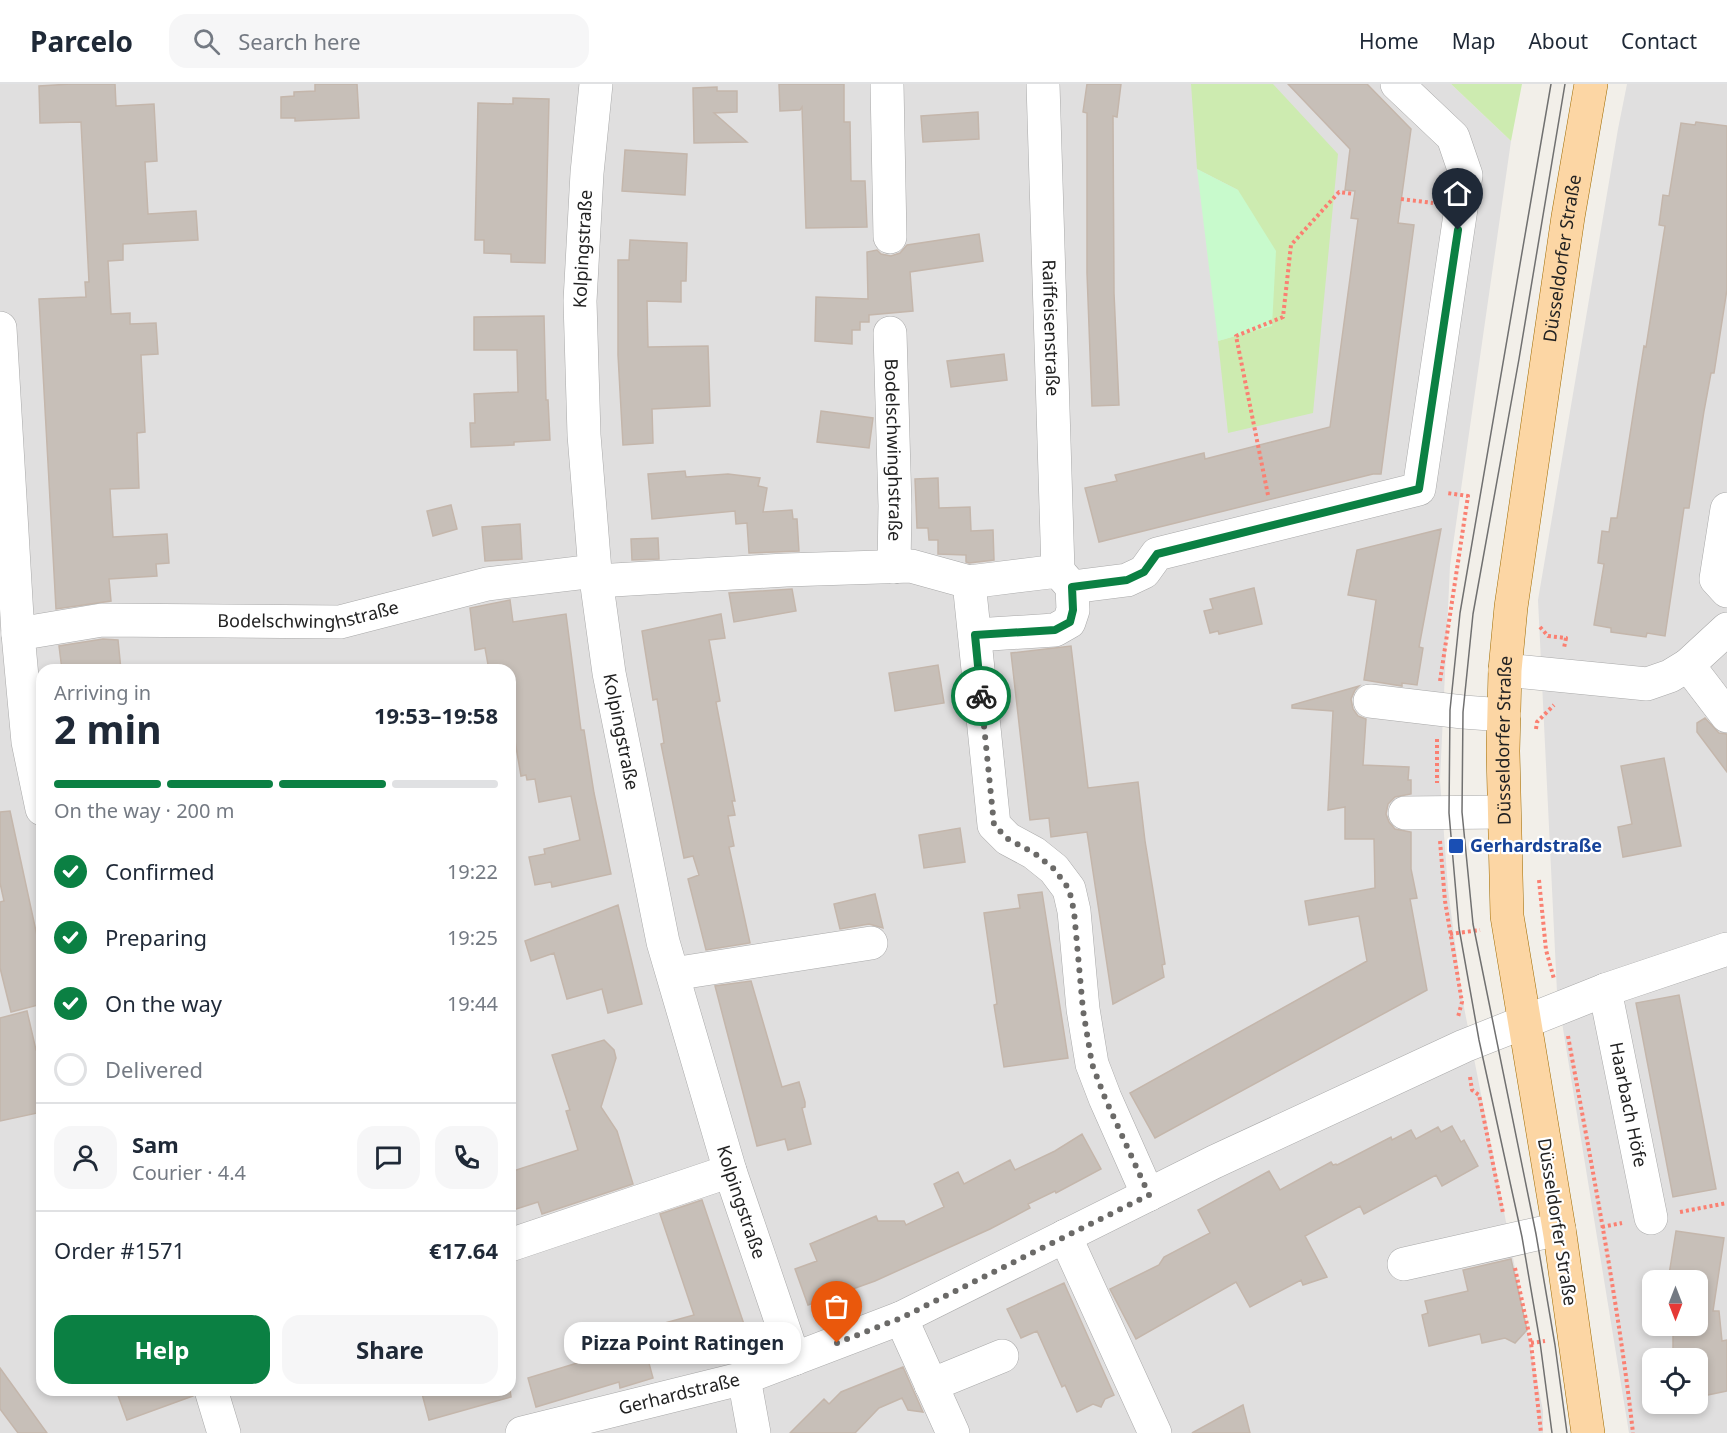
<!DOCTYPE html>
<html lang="en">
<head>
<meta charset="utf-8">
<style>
	:root { --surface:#fff; --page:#f6f6f7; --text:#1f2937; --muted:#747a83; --line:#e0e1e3; --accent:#0b8043 }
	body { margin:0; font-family:"Noto Sans",sans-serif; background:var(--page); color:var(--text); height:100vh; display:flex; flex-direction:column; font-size:22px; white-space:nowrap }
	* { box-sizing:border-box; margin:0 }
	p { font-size:20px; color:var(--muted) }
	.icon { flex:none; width:33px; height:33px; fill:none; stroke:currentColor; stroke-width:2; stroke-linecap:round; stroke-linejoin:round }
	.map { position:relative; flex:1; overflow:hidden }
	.panel { position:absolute; left:36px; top:580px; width:480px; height:732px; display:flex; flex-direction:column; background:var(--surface); border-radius:18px; box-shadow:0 3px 9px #0003 }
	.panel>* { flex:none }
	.needle { width:39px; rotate:180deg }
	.fabs { position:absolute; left:1642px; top:1186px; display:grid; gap:12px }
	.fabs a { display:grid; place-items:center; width:66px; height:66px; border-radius:12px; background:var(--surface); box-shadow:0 3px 9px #0003; font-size:30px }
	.pin { position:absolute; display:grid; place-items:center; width:51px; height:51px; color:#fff; margin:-62px -26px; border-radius:50% 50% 50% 0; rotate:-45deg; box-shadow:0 0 6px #0007 }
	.pin .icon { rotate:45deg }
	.courier { position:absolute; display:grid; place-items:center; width:60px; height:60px; margin:-30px; border:4px solid #0b8043; border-radius:50%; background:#fff; color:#222; box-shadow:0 2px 8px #0007 }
	.bubble { position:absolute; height:42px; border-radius:18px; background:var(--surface); box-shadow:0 3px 9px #0003; font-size:20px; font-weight:700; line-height:42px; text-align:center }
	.summary em { font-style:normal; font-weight:700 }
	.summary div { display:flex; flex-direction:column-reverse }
	.summary { display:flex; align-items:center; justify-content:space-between; height:102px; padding:0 18px }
	h1 { font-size:39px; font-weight:700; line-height:45px }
	.bar { display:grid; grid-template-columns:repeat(4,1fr); gap:9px 6px; align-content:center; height:72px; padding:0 18px }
	.bar i { height:8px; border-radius:4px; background:var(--line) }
	.bar .active { background:var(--accent) }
	.bar p { grid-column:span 4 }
	.line { display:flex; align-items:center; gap:15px; padding:0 18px; border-top:2px solid var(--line) }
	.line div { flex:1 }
	.round { display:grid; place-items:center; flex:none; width:63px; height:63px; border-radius:18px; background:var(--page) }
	ol { padding:0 18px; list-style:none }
	li { display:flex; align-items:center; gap:18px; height:66px }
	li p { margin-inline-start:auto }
	li .icon { padding:6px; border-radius:50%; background:var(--accent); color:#fff; stroke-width:4 }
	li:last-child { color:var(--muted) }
	li i { width:33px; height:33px; border:3px solid var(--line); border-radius:50% }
	.action { display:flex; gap:12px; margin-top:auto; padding:12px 18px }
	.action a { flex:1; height:69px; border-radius:18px; background:var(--accent); color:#fff; font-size:24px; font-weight:700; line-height:69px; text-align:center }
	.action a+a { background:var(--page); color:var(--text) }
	header { display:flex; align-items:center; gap:36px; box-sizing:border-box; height:84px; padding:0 30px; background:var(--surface); border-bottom:2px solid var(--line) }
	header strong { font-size:28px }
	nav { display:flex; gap:33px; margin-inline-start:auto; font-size:21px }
	.search { width:420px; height:54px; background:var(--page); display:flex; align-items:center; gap:15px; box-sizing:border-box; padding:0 21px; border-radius:18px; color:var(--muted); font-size:22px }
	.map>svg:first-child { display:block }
</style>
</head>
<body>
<header>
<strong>Parcelo</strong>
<div class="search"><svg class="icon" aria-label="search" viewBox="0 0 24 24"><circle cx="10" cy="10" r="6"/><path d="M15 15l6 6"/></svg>Search here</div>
<nav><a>Home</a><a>Map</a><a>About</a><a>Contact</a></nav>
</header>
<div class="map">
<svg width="1727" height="1349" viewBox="0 0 1727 1349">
	<rect width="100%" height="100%" fill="#f2efe9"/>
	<path fill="#e0dfdf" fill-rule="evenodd" d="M 0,0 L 1451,0 L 1511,57 L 1450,482 L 1440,696 L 1448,805 L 1462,913 L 1543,1327 L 1543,1349 L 0,1349 ZM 42,586 L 510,586 L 510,1306 L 42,1306 Z
		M 1627,0 L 1727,0 L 1727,1349 L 1629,1349 L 1557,908 L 1538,516 L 1618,45 ZM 1653,1197 L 1698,1197 L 1698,1242 L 1653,1242 ZM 1653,1275 L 1698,1275 L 1698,1320 L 1653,1320 Z"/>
	<path fill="#cdebb0" d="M 1191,0 L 1273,0 L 1338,70 L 1313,329 L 1228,349 L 1218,257 L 1272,241 L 1238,106 L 1197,85 Z
		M 1451,0 L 1522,0 L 1511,57 Z"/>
	<path fill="#c8facc" d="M 1197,85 L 1238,106 L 1276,167 L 1272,242 L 1218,257 Z"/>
	<path fill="#c7bfb8" stroke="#c4b6ab" stroke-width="1.5" d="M 71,0 L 115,0 L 116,22 L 154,20 L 157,77 L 145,78 L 148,130 L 196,127 L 198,156 L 123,160 L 123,176 L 108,177 L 111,230 L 130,229 L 130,240 L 156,239 L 158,270 L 141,271 L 145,348 L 137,349 L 139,404 L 110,405 L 113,453 L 167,450 L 169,479 L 156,480 L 157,492 L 109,495 L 111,517 L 56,525 L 39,215 L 86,213 L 85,198 L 89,198 L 81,38 L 40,39 L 39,2 Z
		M 315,0 L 357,0 L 359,34 L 295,37 L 295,34 L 281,34 L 281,13 L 294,12 L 294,8 L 315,7 Z
		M 779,0 L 844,0 L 844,38 L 850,38 L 851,97 L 865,97 L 867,143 L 806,144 L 802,23 L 800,26 L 780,27 Z
		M 1087,0 L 1121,0 L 1117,33 L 1113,32 L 1114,209 L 1119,321 L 1092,322 L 1087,189 L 1087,29 L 1083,28 Z
		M 1288,0 L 1367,0 L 1411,45 L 1398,139 L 1414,141 L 1381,390 L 1373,390 L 1099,458 L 1085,404 L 1117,397 L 1115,391 L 1144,384 L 1204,369 L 1205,375 L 1330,343 L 1358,135 L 1351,134 L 1355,107 L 1345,106 L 1350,65 Z
		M 717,3 L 717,7 L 737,7 L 737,28 L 714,29 L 747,58 L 694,59 L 693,4 Z
		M 513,14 L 549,15 L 545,179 L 511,178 L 511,170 L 484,169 L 484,156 L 475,156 L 478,19 L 513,20 Z
		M 978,28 L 979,55 L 923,58 L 921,32 Z
		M 1696,38 L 1727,42 L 1727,205 L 1714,289 L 1711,289 L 1704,327 L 1689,424 L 1684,424 L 1665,552 L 1647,549 L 1646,553 L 1611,548 L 1611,544 L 1594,541 L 1604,480 L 1598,479 L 1602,447 L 1609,448 L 1611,434 L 1617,434 L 1638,299 L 1644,262 L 1646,263 L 1665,142 L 1659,141 L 1663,111 L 1669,112 L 1681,39 L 1695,41 Z
		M 625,66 L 687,70 L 685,111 L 622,107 Z
		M 979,150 L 983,177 L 910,188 L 913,227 L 869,231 L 869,238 L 860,238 L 860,246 L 852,246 L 852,260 L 815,257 L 816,213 L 868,215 L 867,168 L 877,166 L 881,170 L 891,172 L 900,169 L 907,161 Z
		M 630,156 L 687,159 L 686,197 L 681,197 L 681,218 L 647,217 L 648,263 L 708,262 L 710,322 L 652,325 L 653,359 L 623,361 L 618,271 L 618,176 L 629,176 Z
		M 544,232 L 546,316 L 548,316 L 550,356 L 514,358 L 514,361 L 471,363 L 470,339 L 475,339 L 474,310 L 518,308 L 517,266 L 474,266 L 474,233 Z
		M 1004,270 L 1007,296 L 951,303 L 947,277 Z
		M 821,327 L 873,334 L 869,364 L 817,358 Z
		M 685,387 L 686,393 L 728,390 L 760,394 L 758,402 L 767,404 L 763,428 L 792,426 L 793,435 L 797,435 L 799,467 L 749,469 L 747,439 L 736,440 L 735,427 L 652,435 L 648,390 Z
		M 938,394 L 939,424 L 970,423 L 971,447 L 993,446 L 994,476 L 969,479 L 966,478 L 966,471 L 938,470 L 938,456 L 929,456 L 928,444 L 917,444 L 915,395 Z
		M 451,421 L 457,445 L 433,452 L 427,427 Z
		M 520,440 L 522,475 L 485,477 L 482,443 Z
		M 1441,445 L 1419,563 L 1423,564 L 1417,601 L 1402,599 L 1402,602 L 1364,596 L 1376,516 L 1348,511 L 1357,466 Z
		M 658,454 L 659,475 L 632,476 L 631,455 Z
		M 1254,504 L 1262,540 L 1219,550 L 1218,547 L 1210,549 L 1204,527 L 1213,525 L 1210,515 Z
		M 792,505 L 796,527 L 734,538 L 729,509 Z
		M 510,516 L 513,538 L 566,530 L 581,646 L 584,646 L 594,709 L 611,790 L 552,803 L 551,798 L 535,801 L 529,773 L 545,770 L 544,765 L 580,756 L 571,712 L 539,718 L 535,695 L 527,696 L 526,691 L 521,692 L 514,651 L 510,652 L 510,586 L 489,586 L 485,564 L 475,566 L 470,524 Z
		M 721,530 L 725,554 L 709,556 L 720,617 L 716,618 L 735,717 L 732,717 L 735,731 L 728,732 L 734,762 L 729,763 L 750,859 L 706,866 L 688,795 L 699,791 L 693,772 L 684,774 L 661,660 L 664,659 L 657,615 L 653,616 L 642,547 Z
		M 103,555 L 118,556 L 121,586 L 62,586 L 59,562 Z
		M 1071,562 L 1088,704 L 1138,698 L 1145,757 L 1165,880 L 1162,881 L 1164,893 L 1113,920 L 1087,748 L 1051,753 L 1049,734 L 1030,736 L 1011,569 Z
		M 938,581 L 944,619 L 895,627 L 889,589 Z
		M 1359,602 L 1355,606 L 1351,615 L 1353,625 L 1358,632 L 1366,635 L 1363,681 L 1409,683 L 1408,696 L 1411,696 L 1411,710 L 1395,713 L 1388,720 L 1386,730 L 1389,738 L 1395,745 L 1411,748 L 1411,785 L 1417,814 L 1410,815 L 1427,906 L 1155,1054 L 1130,1009 L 1367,877 L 1359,832 L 1309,841 L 1305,817 L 1375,804 L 1374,755 L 1345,755 L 1345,723 L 1328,726 L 1333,627 L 1292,624 L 1292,621 Z
		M 1705,634 L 1719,649 L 1727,650 L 1727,688 L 1697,648 L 1697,639 Z
		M 1664,674 L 1681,762 L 1623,773 L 1618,743 L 1632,740 L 1621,682 Z
		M 10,727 L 42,875 L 42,920 L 11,928 L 0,884 L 0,818 L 4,817 L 0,799 L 0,728 Z
		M 960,744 L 965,778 L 924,784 L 919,751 Z
		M 1042,808 L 1068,974 L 1004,983 L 994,921 L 997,920 L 984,829 L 1020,824 L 1018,811 Z
		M 875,810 L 883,844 L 869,840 L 840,845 L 834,820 Z
		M 618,821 L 642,920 L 608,929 L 602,905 L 567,915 L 554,869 L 531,877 L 525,857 Z
		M 751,897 L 782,1003 L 799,998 L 805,1018 L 805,1023 L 802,1024 L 811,1060 L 788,1066 L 785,1055 L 757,1062 L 715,902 Z
		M 1679,911 L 1716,1105 L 1673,1113 L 1636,919 Z
		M 27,927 L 36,966 L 42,964 L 42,1028 L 0,1037 L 0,934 Z
		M 604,956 L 614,966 L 616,974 L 601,1023 L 617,1047 L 633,1100 L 542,1130 L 538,1118 L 510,1127 L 510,1088 L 578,1066 L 566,1027 L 570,1026 L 552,971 Z
		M 1452,1042 L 1461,1058 L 1464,1056 L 1478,1082 L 1442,1102 L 1436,1091 L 1364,1130 L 1360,1122 L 1305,1152 L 1327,1193 L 1303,1201 L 1301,1196 L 1250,1223 L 1236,1198 L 1136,1255 L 1110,1205 L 1159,1181 L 1164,1173 L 1210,1149 L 1198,1126 L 1269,1087 L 1280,1106 L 1331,1078 L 1333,1081 L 1336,1080 L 1337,1081 L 1391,1053 L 1392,1056 L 1411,1046 L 1416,1055 L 1438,1043 L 1441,1048 Z
		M 1082,1050 L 1101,1085 L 1056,1109 L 1055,1107 L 1028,1120 L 1030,1124 L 990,1145 L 875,1197 L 808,1221 L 795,1185 L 817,1177 L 810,1160 L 876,1132 L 878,1137 L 904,1137 L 906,1141 L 944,1123 L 934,1100 L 958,1088 L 964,1100 L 1010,1076 L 1015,1086 L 1055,1067 Z
		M 702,1116 L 750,1258 L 729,1265 L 725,1253 L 704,1261 L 702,1255 L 647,1272 L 653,1294 L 620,1304 L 619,1298 L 536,1323 L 528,1294 L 610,1269 L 608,1260 L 640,1250 L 639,1246 L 694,1231 L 660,1130 Z
		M 1676,1147 L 1724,1154 L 1713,1227 L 1719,1227 L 1722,1257 L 1727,1256 L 1727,1307 L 1698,1313 L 1698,1275 L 1673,1275 L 1673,1242 L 1698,1242 L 1698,1197 L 1668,1197 Z
		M 1511,1175 L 1527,1246 L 1515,1259 L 1505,1254 L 1482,1259 L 1480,1250 L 1429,1262 L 1422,1231 L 1428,1229 L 1425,1217 L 1468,1207 L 1463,1186 Z
		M 1064,1199 L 1114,1311 L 1105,1315 L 1101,1323 L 1093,1320 L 1077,1328 L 1065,1301 L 1062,1303 L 1037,1247 L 1021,1254 L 1007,1225 Z
		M 903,1283 L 923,1328 L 908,1326 L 902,1314 L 879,1324 L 855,1349 L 790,1349 L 824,1315 L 829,1320 L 841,1308 Z
		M 0,1284 L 47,1349 L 18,1349 L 0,1325 Z
		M 116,1306 L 193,1306 L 193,1312 L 127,1336 Z
		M 421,1306 L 510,1306 L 511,1313 L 429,1336 Z
		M 1243,1321 L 1250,1349 L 1192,1349 Z"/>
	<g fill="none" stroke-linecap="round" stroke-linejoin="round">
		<g stroke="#a9a9a9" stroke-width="34">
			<g id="minor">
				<path id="s1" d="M 596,0 L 587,89 L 580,217 L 584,351 L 595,487 L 609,589 L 663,858 L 730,1087 L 794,1275"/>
				<path d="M 887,0 L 890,153"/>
				<path id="s2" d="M 1043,0 L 1058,487"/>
				<path d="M 0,244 L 18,550 L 28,658 L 42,725"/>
				<path id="s3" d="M 890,249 L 895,422 L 894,483"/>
				<path d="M 1727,425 L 1716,495 L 1727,507"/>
				<path d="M 596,497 L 786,486 L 911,482 L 969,498 L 1058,487 L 1072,503 L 1127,496 L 1144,488 L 1157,470 L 1419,405 L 1466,91 L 1453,53 L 1397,0"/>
				<path d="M 969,498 L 994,741 L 1008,755 L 1034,769 L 1054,785 L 1069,805 L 1074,827 L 1083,925 L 1092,980 L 1105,1014 L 1148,1111"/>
				<path id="s4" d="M 18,550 L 102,536 L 340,538 L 487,500 L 595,487"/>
				<path d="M 975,551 L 1055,546 L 1069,538 L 1073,526 L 1072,503"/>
				<path d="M 1688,581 L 1727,632"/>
				<path d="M 1505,586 L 1647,600 L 1670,592 L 1688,581 L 1727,545"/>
				<path d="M 1370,617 L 1463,628 L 1504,631"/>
				<path d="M 1405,729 L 1503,728"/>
				<path d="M 673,890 L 871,859"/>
				<path id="s5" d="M 1605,906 L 1651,1134"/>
				<path d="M 1065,1152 L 1155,1349"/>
				<path d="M 510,1161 L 730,1087"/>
				<path d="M 1404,1180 L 1559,1145"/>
				<path d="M 901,1234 L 953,1349"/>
				<path d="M 744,1294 L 754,1349"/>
				<path d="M 931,1301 L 1002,1272"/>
				<path d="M 211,1306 L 224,1349"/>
				<path id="s6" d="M 522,1349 L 744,1294 L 901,1234 L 1214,1078 L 1464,962 L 1605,906 L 1727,865"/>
			</g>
		</g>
		<g stroke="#a06b00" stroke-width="34">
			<g id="major">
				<path id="s7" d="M 1588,1349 L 1560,1151 L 1507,832 L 1503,667 L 1505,586 L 1511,523 L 1568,133 L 1591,0"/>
			</g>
		</g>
		<path stroke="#fa8072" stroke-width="4" stroke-dasharray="3 3" stroke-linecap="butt" d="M 1401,115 L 1433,119
			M 1268,411 L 1236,252 L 1283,233 L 1291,161 L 1339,108 L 1354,110
			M 1540,543 L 1548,552 L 1566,554 L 1564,564
			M 1440,597 L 1468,412 L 1447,409
			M 1536,645 L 1537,638 L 1554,621
			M 1437,655 L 1437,699
			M 1440,757 L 1445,817 L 1462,918 L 1458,933
			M 1539,796 L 1546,866 L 1554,895
			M 1450,850 L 1480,846
			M 1568,952 C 1592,1084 1618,1216 1633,1349
			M 1470,993 L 1472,1006 L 1479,1011 L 1503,1129
			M 1680,1128 L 1727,1119
			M 1602,1143 L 1622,1139
			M 1515,1184 L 1531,1259 L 1541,1349
			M 1531,1259 L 1545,1257"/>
		<use href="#minor" stroke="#fff" stroke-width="33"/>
		<use href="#major" stroke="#fcd6a4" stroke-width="33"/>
		<path stroke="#707070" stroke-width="1.5" d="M 1551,0 L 1460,529 L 1450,626 L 1449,729 L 1459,844 L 1479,956 L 1522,1153 L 1540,1258 L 1552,1349
			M 1565,0 L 1519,275 L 1473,530 L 1463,628 L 1462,728 L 1473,840 L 1536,1150 L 1555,1261 L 1567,1349"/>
	</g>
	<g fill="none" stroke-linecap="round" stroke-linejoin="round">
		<path stroke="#6b6a68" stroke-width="6" stroke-dasharray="0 10.8" d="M 837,1259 L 901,1234 L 1149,1111 L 1105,1014 L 1092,980 L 1083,926 L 1074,827 L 1069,805 L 1054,785 L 1034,769 L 1008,755 L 994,741 L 981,612"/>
		<path stroke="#0b8043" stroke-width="8" d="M 981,612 L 975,551 L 1055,546 L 1070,538 L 1073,526 L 1072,503 L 1127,496 L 1144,488 L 1157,470 L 1419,405 L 1458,146"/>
	</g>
	<rect fill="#1a4fb4" stroke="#fff" stroke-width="2" x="1448" y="754" width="16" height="16" rx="3"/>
	<g text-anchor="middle" stroke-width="4.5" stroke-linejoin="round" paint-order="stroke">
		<g font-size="18" fill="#222" stroke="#fff">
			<text transform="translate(583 165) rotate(-87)" y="6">Kolpingstraße</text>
			<text dy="6" stroke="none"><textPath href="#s7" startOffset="1185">Düsseldorfer Straße</textPath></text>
			<text dy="6" stroke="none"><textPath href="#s2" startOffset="244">Raiffeisenstraße</textPath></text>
			<text dy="6" stroke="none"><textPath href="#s3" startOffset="117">Bodelschwinghstraße</textPath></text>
			<text dy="6" stroke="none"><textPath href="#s4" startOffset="292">Bodelschwinghstraße</textPath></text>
			<text dy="6" stroke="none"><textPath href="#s1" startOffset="651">Kolpingstraße</textPath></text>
			<text dy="6" stroke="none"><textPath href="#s7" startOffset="699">Düsseldorfer Straße</textPath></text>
			<text dy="6" stroke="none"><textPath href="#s5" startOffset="117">Haarbach Höfe</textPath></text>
			<text dy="6" stroke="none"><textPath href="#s1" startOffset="1137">Kolpingstraße</textPath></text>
			<text transform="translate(1557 1138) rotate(81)" y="6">Düsseldorfer Straße</text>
			<text dy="6" stroke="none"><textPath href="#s6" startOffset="162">Gerhardstraße</textPath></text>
		</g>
		<g font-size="18" font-weight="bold" fill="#164399" stroke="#fff" text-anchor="start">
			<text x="1470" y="768">Gerhardstraße</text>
		</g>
	</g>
</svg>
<div class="fabs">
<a><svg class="needle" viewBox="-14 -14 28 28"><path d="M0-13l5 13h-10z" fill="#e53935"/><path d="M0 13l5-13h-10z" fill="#747a83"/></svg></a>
<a><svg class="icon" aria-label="locate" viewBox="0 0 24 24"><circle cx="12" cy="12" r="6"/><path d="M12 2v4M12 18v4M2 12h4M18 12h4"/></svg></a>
</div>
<div class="pin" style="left:837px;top:1259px;background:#ea580c"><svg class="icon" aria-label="bag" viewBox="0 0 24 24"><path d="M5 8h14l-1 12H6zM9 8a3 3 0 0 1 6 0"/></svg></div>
<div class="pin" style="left:1458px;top:146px;background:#1f2937"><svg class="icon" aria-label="home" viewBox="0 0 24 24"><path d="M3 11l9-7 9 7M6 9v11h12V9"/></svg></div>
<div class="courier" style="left:981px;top:612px"><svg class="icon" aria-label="bike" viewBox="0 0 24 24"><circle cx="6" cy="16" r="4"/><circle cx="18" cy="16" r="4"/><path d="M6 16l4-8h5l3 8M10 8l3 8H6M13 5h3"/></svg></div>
<div class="bubble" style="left:564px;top:1238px;width:237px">Pizza Point Ratingen</div>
<section class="panel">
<div class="summary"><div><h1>2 min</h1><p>Arriving in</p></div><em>19:53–19:58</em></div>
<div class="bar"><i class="active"></i><i class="active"></i><i class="active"></i><i></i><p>On the way · 200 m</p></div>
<ol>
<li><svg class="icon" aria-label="check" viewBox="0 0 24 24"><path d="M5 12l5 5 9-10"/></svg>Confirmed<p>19:22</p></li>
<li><svg class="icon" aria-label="check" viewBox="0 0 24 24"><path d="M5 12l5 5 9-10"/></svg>Preparing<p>19:25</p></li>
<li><svg class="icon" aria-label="check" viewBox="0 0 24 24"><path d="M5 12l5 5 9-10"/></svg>On the way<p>19:44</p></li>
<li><i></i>Delivered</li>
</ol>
<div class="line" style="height:108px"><a class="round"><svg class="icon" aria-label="person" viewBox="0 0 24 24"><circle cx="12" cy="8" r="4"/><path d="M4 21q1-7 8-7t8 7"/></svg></a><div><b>Sam</b><p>Courier · 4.4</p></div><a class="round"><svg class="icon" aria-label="chat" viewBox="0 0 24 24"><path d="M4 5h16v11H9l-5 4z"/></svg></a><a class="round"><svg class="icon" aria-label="phone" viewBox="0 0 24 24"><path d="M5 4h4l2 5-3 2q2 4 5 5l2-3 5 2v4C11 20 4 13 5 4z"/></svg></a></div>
<div class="line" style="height:78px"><div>Order #1571</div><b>€17.64</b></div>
<div class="action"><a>Help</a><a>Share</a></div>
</section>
</div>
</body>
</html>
